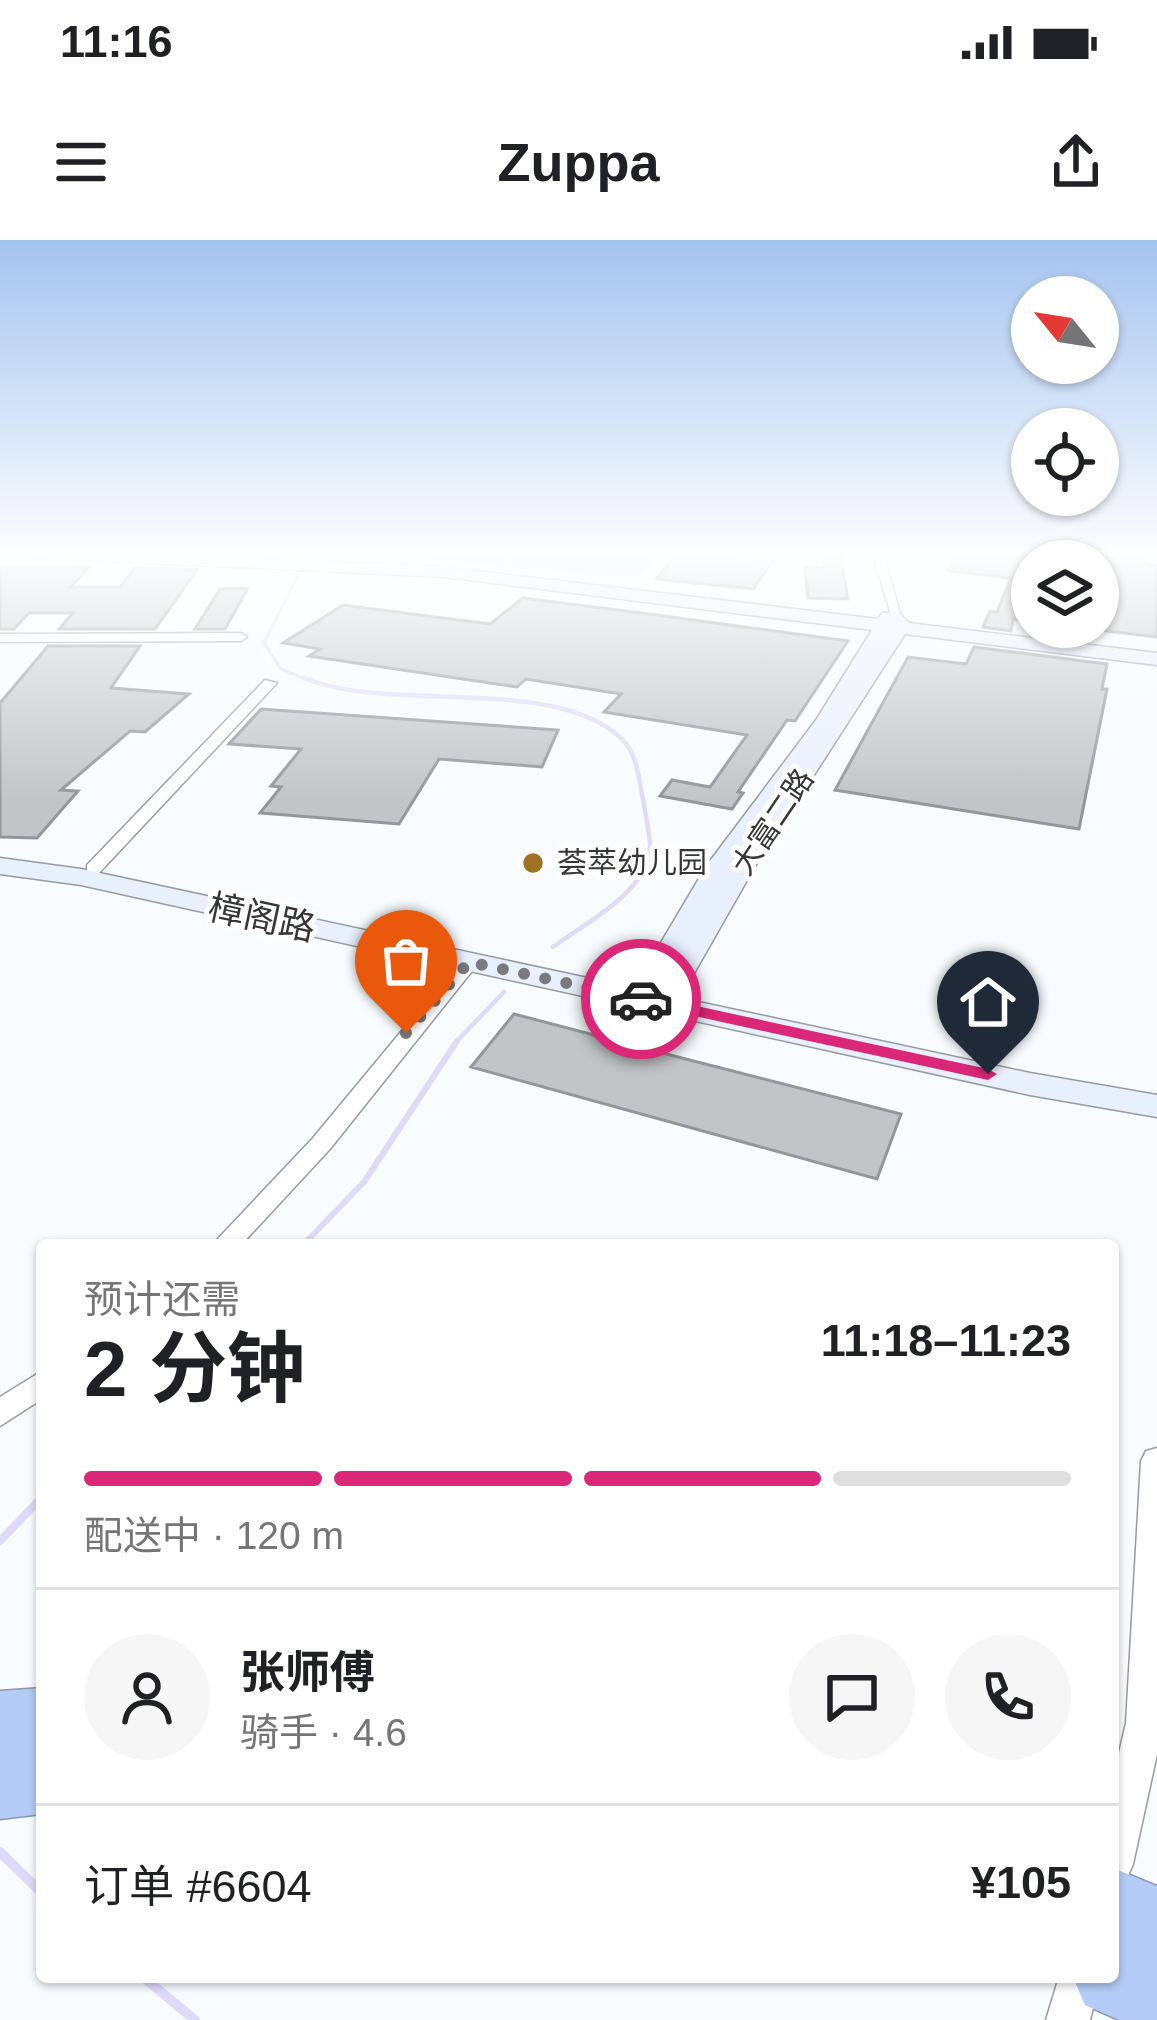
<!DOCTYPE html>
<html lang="zh">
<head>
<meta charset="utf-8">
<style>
	:root { --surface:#fff; --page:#f6f6f6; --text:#202124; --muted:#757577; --line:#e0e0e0; --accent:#db2777 }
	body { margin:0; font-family:Arial,"Noto Sans SC",sans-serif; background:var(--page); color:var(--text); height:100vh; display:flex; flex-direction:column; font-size:45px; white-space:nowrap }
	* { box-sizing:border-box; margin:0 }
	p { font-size:39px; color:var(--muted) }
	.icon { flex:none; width:66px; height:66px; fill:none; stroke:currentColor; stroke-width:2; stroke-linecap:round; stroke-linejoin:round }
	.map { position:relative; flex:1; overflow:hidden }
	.side { position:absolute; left:36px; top:999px; width:1083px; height:744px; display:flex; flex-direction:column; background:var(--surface); border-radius:12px; box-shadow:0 3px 9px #0004 }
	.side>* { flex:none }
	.needle { width:78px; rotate:300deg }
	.fabs { position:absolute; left:1011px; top:36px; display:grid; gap:24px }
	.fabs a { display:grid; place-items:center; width:108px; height:108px; border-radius:50%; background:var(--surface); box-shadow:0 3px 9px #0004; font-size:60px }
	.pin { position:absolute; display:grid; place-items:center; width:102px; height:102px; color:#fff; margin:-123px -51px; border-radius:50% 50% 50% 0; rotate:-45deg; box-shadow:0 0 12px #0007 }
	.pin .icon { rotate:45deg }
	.courier { position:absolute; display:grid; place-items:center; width:120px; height:120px; margin:-60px; border:9px solid #db2777; border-radius:50%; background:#fff; color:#222; box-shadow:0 3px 15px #0007 }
	.summary em { font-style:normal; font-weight:700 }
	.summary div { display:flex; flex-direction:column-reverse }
	.summary { display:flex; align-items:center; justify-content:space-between; height:204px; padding:0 48px }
	h1 { font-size:78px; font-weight:700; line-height:90px }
	.bar { display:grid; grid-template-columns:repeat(4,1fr); gap:18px 12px; align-content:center; height:144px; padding:0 48px }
	.bar i { height:15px; border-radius:9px; background:var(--line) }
	.bar .on { background:var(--accent) }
	.bar p { grid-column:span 4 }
	.line { display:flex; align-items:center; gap:30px; padding:0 48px; border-top:3px solid var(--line) }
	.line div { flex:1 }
	.round { display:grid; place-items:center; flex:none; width:126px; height:126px; border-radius:63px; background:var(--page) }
	.status { display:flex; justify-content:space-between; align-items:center; height:84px; padding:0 60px; background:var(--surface); direction:ltr }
	.status svg { height:33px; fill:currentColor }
	header { display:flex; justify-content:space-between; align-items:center; height:156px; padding:0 48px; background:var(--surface); font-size:54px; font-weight:700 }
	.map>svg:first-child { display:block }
</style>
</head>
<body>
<div class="status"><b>11:16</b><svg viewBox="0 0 49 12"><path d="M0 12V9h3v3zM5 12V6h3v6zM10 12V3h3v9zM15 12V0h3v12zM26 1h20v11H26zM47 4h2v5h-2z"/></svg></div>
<header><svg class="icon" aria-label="menu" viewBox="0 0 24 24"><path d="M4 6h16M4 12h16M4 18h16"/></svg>Zuppa<svg class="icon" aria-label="share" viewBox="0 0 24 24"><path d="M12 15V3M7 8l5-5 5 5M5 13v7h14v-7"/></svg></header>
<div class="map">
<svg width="1157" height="1780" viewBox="0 0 1157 1780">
	<rect width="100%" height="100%" fill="#f8fcfe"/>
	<path fill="#c9ebfe" d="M 346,312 L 660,312 L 637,338 Z"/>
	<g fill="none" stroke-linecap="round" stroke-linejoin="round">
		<path stroke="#e0dafa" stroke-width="3" d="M 300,331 L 264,403 L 281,429 L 311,441"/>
		<path stroke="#e0dafa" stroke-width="4.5" d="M 304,438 C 391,474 554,434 622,499 C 637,513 639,540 643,559 C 645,573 649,589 650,604 C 651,651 585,683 553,707
			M 454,804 L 504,752"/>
		<path stroke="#e0dafa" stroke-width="6" d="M 303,1005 L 364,942 L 457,801"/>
		<path stroke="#e0dafa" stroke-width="8" d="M 0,1301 L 42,1257"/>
		<path stroke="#e0dafa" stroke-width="10" d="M 0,1612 L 42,1653
			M 143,1737 L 195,1780"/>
	</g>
	<path fill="#c2c5c6" stroke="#939797" stroke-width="3" d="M 680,311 L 719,311 L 715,316 L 773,321 L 753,349 L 656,339 Z
		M 820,311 L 840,311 L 848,359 L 808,358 L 805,327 L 823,328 Z
		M 958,311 L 1032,316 L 1032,382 L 1013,379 L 1011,391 L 983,387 L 990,371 L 997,372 L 1011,338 L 948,331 Z
		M 1098,311 L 1142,311 L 1144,323 L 1157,325 L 1157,397 L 1098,390 Z
		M 0,327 L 89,327 L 70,347 L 120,347 L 135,328 L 197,330 L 155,389 L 59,389 L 73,373 L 29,373 L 14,389 L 0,389 Z
		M 248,348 L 225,389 L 195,389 L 220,349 Z
		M 523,358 L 634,372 L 848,401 L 795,481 L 787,480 L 738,552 L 743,553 L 732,569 L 660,556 L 672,540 L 710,547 L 747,495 L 604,472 L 621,454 L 526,439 L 517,447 L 309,416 L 320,409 L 283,403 L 343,365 L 490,384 Z
		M 48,406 L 140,406 L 111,448 L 189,454 L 145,492 L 130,491 L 61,550 L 78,551 L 37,598 L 0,597 L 0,463 Z
		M 974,407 L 1107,424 L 1102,449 L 1107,449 L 1079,589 L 835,550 L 908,417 L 966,424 Z
		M 261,469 L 488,485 L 558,490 L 542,527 L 439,519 L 399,584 L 260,573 L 281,547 L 271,546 L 301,509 L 229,504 Z
		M 514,774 L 678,817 L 901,874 L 877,939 L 471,827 Z"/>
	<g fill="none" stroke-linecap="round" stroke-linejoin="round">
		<g stroke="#989b9c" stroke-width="3">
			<path id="street" d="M 872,312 L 883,312 L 902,381 L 892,378 Z
				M 0,394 L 241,393 L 247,397 L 241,401 L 0,402 Z
				M 265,440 L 277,443 L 99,633 L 87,633 L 87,625 Z
				M 469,716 L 479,722 L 476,726 L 330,909 L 241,1005 L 212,1005 L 313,898 L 462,718 Z
				M 42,1131 L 42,1159 L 0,1186 L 0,1157 Z
				M 1157,1208 L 1157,1514 L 1133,1624 L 1127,1638 L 1113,1644 L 1113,1539 L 1126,1483 L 1141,1221 L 1146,1211 Z
				M 1059,1737 L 1101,1737 L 1090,1780 L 1046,1780 Z"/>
		</g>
		<g stroke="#989b9c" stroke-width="3">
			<path id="secondary" d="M 14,312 L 118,312 L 444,327 L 878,379 L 882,373 L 898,372 L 909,383 L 1157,413 L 1157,425 L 905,394 L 754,628 L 680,758 L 1030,833 L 1157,855 L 1157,877 L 1030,855 L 81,645 L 0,634 L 0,618 L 81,629 L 634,748 L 707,625 L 816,480 L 872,390 L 444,337 L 22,317 Z"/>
		</g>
		<g stroke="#8898b3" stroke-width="3">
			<path id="highway" d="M 42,1448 L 42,1574 L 0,1579 L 0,1451 Z
				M 1113,1628 L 1157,1646 L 1157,1780 L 1119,1780 L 1085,1765 L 1073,1737 L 1113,1737 Z"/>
		</g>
		<use href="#street" fill="#fff" fill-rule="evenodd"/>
		<use href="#secondary" fill="#e8f0fd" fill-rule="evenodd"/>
		<use href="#highway" fill="#b4ccf7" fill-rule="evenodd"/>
	</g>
	<linearGradient id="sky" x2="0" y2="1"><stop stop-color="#a5c3ef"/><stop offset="0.56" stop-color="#fcfeff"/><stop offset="1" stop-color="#fcfeff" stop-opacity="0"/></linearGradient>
	<rect width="1157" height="561" fill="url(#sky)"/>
	<path fill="#db2777" d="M 641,754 L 988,829 L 997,834 L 988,840 L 635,763 L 632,759 Z"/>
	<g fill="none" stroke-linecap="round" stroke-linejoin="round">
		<path stroke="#797b7c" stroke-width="12" stroke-dasharray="0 21.6" d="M 406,793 L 469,722 L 641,759"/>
	</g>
	<circle fill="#9f7223" stroke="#fff" stroke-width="4.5" cx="533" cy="623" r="12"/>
	<g text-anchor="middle" stroke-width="10" stroke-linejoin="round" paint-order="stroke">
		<g font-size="30" fill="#353636" stroke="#fff">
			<text transform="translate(773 582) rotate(-56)" y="10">大富二路</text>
		</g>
		<g font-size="30" fill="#353636" stroke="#fff" text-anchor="start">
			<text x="557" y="633">荟萃幼儿园</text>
		</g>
		<g font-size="36" fill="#353636" stroke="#fff">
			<text transform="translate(262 677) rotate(12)" y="13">樟阁路</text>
		</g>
	</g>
</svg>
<div class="fabs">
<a><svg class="needle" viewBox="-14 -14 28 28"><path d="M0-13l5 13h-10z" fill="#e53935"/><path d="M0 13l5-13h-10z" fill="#757577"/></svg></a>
<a><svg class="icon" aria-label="locate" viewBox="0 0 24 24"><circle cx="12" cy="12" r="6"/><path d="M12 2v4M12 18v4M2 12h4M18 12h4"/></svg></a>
<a><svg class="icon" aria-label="layers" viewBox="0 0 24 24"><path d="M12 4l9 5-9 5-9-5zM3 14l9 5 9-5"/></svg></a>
</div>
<div class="pin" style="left:406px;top:793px;background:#ea580c"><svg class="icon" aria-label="bag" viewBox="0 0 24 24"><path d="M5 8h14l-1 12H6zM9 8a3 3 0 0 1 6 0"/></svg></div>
<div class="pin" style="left:988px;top:834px;background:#1f2937"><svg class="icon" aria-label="home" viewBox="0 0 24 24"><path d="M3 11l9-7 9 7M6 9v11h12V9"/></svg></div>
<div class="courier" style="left:641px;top:759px"><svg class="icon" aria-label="car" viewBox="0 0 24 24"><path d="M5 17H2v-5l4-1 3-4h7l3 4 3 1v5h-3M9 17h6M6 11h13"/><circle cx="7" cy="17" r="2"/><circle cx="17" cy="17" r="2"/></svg></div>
<section class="side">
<div class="summary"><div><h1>2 分钟</h1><p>预计还需</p></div><em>11:18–11:23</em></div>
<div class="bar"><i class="on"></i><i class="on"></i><i class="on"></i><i></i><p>配送中 · 120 m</p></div>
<div class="line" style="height:216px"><a class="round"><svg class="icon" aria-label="person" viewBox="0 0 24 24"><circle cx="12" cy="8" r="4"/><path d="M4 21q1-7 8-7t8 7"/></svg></a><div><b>张师傅</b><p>骑手 · 4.6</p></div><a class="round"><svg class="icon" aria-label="chat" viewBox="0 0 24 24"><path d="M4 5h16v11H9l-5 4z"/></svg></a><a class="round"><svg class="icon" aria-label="phone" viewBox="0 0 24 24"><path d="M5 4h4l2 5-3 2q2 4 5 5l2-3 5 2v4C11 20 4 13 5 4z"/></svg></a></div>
<div class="line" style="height:156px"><div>订单 #6604</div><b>¥105</b></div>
</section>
</div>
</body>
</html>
